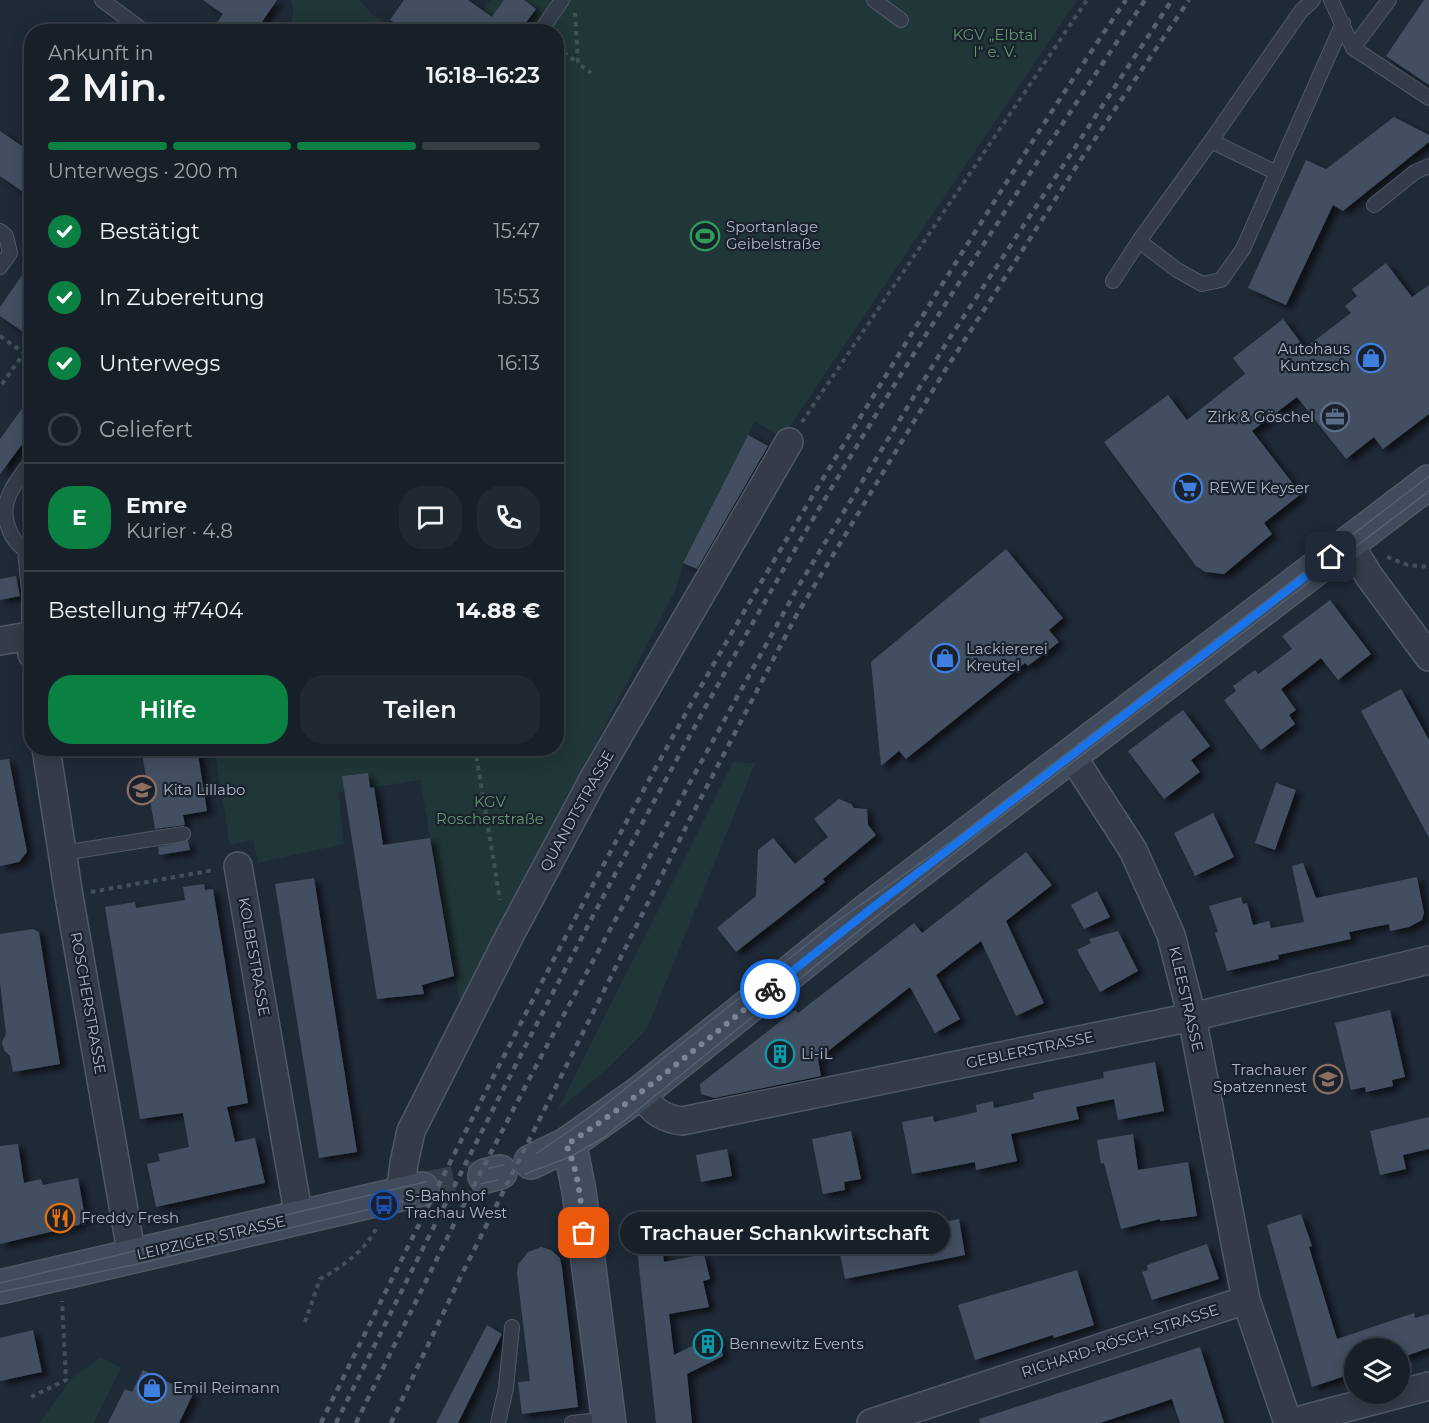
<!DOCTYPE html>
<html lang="de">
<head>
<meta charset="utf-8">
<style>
	:root { --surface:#172029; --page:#202831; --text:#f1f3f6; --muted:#9ea3a8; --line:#363e46; --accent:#0b8043 }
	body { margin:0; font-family:Montserrat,sans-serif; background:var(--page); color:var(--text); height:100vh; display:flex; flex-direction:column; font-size:22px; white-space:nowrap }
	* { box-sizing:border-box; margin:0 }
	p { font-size:20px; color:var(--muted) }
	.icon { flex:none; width:33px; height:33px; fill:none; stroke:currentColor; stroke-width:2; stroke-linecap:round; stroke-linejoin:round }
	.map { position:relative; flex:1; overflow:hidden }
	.sheet { position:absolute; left:24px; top:24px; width:540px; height:732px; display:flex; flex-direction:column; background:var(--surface); border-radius:24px; box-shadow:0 3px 15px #0003,0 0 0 2px var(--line) }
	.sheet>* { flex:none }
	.tools { position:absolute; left:1344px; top:1338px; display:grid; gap:12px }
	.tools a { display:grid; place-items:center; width:66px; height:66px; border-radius:50%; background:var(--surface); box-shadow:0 3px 15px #0003,0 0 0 2px var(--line); font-size:30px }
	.pin { position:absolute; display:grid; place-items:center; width:51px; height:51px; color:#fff; margin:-26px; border-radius:12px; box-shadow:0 3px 9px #0006 }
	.courier { position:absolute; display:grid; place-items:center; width:60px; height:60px; margin:-30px; border:4px solid #1a73e8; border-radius:50%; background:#fff; color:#222; box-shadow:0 2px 8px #0007 }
	.bubble { position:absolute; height:42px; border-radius:21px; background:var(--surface); box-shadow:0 3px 15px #0003,0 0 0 2px var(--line); font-size:20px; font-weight:600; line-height:42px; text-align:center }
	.summary em { font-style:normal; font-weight:600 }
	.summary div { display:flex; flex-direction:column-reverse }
	.summary { display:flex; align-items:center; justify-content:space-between; height:102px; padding:0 24px }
	h1 { font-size:39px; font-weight:600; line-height:45px }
	.bar { display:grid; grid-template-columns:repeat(4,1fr); gap:9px 6px; align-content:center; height:72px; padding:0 24px }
	.bar i { height:8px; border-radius:4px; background:var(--line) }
	.bar .selected { background:var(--accent) }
	.bar p { grid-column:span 4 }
	.line { display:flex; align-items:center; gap:15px; padding:0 24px; border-top:2px solid var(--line) }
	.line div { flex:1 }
	.round { display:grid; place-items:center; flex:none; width:63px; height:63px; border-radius:24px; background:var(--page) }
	ol { padding:0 24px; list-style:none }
	li { display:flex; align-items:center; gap:18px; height:66px }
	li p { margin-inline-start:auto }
	li .icon { padding:6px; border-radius:50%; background:var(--accent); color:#fff; stroke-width:4 }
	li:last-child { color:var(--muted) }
	li i { width:33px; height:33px; border:3px solid var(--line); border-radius:50% }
	.primary-button { display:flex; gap:12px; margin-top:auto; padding:12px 24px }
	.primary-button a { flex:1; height:69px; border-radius:24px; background:var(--accent); color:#fff; font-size:24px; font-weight:600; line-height:69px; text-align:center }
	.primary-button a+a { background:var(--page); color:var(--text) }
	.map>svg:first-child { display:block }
</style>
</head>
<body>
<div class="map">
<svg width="1429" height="1423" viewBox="0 0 1429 1423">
	<defs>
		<filter id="shadow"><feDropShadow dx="6" dy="4" stdDeviation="3" flood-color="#0009"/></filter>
	</defs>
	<rect width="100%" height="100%" fill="#1f2a37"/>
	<path fill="#213638" d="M 290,0 L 360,0 L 372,15 L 401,31 L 287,31 C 292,22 296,10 290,0 Z
		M 490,0 L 1077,0 L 782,438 L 755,421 L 683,563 L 676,589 L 460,1003 L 420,780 L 338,793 L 344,844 L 258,863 L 253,840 L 230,845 L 214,749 L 556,748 L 556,32 L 467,31 Z
		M 733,762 L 755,763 L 647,1029 L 608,1068 L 557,1111 Z
		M 101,1357 L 121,1368 L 94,1423 L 39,1423 L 73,1377 Z"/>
	<path fill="#424f60" filter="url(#shadow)" d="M 203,0 L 277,0 L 255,32 L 210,32 L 223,14 Z
		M 404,0 L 468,0 L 492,17 L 504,0 L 524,0 L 536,9 L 519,32 L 409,32 L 390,20 Z
		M 1424,0 L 1429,0 L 1429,85 L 1386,56 Z
		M 1394,117 L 1429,135 L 1429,142 L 1343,211 L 1333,205 L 1286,305 L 1248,288 L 1306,160 L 1326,169 Z
		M 0,131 L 32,153 L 32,198 L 0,176 Z
		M 32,261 L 32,338 L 0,316 L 0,307 Z
		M 1386,263 L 1412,297 L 1429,285 L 1429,414 L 1383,449 L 1374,437 L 1346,459 L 1297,397 L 1252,431 L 1301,494 L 1264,523 L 1272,534 L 1224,574 L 1205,572 L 1196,566 L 1104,442 L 1168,395 L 1187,420 L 1245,374 L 1233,358 L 1283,319 L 1305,348 L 1351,313 L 1345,306 L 1357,296 L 1352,289 Z
		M 32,395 L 32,431 L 0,474 L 0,439 Z
		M 748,435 L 768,446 L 697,569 L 683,563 Z
		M 1006,549 L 1063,618 L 1049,630 L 1059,642 L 1028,666 L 1025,663 L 906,759 L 899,751 L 881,766 L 871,662 Z
		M 16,576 L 20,596 L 0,600 L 0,579 Z
		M 1330,600 L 1371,654 L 1338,680 L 1321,658 L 1281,689 L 1296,710 L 1289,715 L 1295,724 L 1261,750 L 1224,700 L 1236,691 L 1233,686 L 1255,670 L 1258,674 L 1292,649 L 1282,636 Z
		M 1401,689 L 1429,740 L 1429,838 L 1361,711 Z
		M 1183,710 L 1210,746 L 1191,760 L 1200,772 L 1164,799 L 1128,751 Z
		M 141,748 L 197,748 L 207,811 L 183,815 L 185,825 L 155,829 Z
		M 9,759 L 27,852 L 19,862 L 0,866 L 0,760 Z
		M 368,773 L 370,788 L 374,787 L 383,845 L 430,838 L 454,976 L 422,985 L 424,994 L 377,999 L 342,776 Z
		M 1276,783 L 1296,790 L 1275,850 L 1255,843 Z
		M 839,799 L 851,804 L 854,808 L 867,809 L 868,825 L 876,835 L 823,879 L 825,882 L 736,952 L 717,928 L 756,896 L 758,850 L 773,838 L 795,864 L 828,837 L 814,819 Z
		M 1213,813 L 1234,857 L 1195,876 L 1174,833 Z
		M 188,841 L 190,850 L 159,855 L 158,847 Z
		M 1026,852 L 1052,885 L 1006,921 L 1044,1003 L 1016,1016 L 981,941 L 936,975 L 960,1019 L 935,1033 L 910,987 L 818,1059 L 821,1076 L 714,1098 L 701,1094 L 700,1084 L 795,1010 L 798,1013 L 914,923 L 922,933 Z
		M 1303,863 L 1316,898 L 1417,877 L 1424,913 L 1422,920 L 1409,927 L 1390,931 L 1389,924 L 1349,932 L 1351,939 L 1278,955 L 1279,959 L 1227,971 L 1215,933 L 1218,932 L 1209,906 L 1241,897 L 1243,904 L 1247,903 L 1253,925 L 1269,921 L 1271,928 L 1304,922 L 1292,866 Z
		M 314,878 L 357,1152 L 319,1158 L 275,884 Z
		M 204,884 L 205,890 L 213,889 L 248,1103 L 227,1107 L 235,1142 L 255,1138 L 265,1183 L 156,1207 L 147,1164 L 160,1161 L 158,1154 L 189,1147 L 183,1113 L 140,1119 L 105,907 L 135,902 L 136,908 L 185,900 L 183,887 Z
		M 1097,891 L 1110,917 L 1084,929 L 1071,905 Z
		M 33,929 L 39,932 L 60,1064 L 13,1072 L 10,1056 L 4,1050 L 2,1042 L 6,1034 L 0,983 L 0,934 Z
		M 1118,931 L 1138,971 L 1100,992 L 1077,950 L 1091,943 L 1089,939 Z
		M 1390,1010 L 1405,1077 L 1392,1080 L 1393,1086 L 1366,1092 L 1365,1087 L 1351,1090 L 1335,1023 Z
		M 1155,1062 L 1164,1111 L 1118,1120 L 1114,1099 L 1076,1107 L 1079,1119 L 1011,1134 L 1017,1161 L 976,1170 L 975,1162 L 912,1174 L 902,1122 L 933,1116 L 934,1122 L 977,1112 L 976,1105 L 993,1101 L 994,1108 L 1034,1099 L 1033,1093 L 1104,1078 L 1103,1072 Z
		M 1429,1117 L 1429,1149 L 1403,1155 L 1406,1169 L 1380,1175 L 1370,1131 Z
		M 851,1131 L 861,1179 L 844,1182 L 845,1190 L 823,1194 L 812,1139 Z
		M 1133,1134 L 1138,1170 L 1188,1162 L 1197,1216 L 1160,1221 L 1160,1219 L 1121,1229 L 1104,1163 L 1101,1164 L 1097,1140 Z
		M 18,1144 L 24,1183 L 41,1179 L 43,1185 L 78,1178 L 85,1217 L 79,1225 L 0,1244 L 0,1146 Z
		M 727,1149 L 732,1176 L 701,1182 L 696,1155 Z
		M 1301,1214 L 1312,1246 L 1309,1247 L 1337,1339 L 1414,1313 L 1415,1318 L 1429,1314 L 1429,1348 L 1400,1358 L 1400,1348 L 1354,1348 L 1354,1373 L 1312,1387 L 1267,1225 Z
		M 959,1219 L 965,1255 L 845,1279 L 838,1244 Z
		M 660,1231 L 664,1262 L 704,1254 L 710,1279 L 703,1281 L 709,1307 L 669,1314 L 674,1355 L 718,1333 L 723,1356 L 687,1374 L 692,1423 L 656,1423 L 637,1249 L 639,1249 L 637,1233 Z
		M 1207,1244 L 1219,1279 L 1152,1300 L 1142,1272 L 1148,1270 L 1147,1265 Z
		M 541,1247 L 551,1250 L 560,1258 L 562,1268 L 578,1407 L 522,1414 L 518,1382 L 530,1381 L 517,1273 L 518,1265 L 528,1252 Z
		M 1077,1270 L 1094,1325 L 1054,1338 L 1053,1335 L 975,1360 L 958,1305 Z
		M 487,1325 L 502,1334 L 458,1423 L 436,1423 Z
		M 33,1330 L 42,1372 L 0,1381 L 0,1338 Z
		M 1200,1347 L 1224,1423 L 1180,1423 L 1172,1399 L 1100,1423 L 980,1423 L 979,1419 Z
		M 143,1370 L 193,1394 L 179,1423 L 108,1423 L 125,1389 L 132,1392 Z"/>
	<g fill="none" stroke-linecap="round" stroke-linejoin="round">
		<path stroke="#343f4c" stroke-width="33" stroke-dasharray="33 16" stroke-linecap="butt" d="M 422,1189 L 485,1176"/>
		<g stroke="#505966" stroke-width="16">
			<path id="lane" d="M 102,0 L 145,32
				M 874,0 L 901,20
				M 1331,0 L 1353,48 L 1429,98
				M 540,32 L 562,0
				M 1353,48 L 1389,0
				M 1211,141 L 1301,11 L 1313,0
				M 1374,205 L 1415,172 L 1429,166
				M 0,231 L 6,236 L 10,253 L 0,267
				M 1139,241 L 1177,270 L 1202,284 L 1221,280 L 1243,249 L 1343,23
				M 1113,281 L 1139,241 L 1211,141 L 1277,173
				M 25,550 C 14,541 11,536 7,523 C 0,498 18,480 32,460
				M 29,636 L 29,592 L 25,550 L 32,539
				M 63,853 L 183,834
				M 498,1423 L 506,1388 L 512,1327
				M 572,1423 L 609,1419"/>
		</g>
		<g stroke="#505966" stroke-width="30">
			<path id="street" d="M 1349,543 L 1369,576 L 1429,657
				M 0,641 L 29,636 L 32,654
				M 46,748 L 69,896 L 132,1257
				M 1072,756 L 1133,850 L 1171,935 L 1192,1017 L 1246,1300 L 1288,1423
				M 238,866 L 299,1218
				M 640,1093 C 653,1110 660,1118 682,1121 L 1192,1017 L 1429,960
				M 400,1194 L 404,1163 L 411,1131 L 510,935 L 594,778 L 789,442
				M 871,1423 L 1246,1300
				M 1289,1423 L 1429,1386"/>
		</g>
		<g stroke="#505966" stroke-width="36">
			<path id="secondary" d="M 566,1145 L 572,1156 L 579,1191 L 609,1423
				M 531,1162 L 566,1145 L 640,1093 L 872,907 L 1429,482
				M 485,1176 L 500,1172
				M 0,1287 L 422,1189"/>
		</g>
		<path stroke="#3f5356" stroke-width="4" stroke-dasharray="4.5 4.5" stroke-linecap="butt" d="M 575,13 L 578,63 L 591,73
			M 556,47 L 578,63
			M 0,336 L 24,353 L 0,387
			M 802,422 L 1087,0
			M 1387,557 L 1408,565 L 1429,567
			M 475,748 L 500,900
			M 91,892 L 214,870
			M 305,1322 L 320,1279 C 342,1267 365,1251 377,1227
			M 31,1397 L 66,1380 L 62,1301"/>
		<use href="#lane" stroke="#333c48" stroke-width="14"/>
		<use href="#street" stroke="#333c48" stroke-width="27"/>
		<use href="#secondary" stroke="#404b5b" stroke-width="33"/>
		<path stroke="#54606f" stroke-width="1.5" d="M 537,1153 L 587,1119 L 829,927 L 952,841 L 1429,476
			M 489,1168 L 504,1165
			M 525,1174 L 572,1156 L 603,1138 L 987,827 L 1429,491
			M 481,1184 L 497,1180
			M 0,1283 L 425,1182
			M 0,1292 L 133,1265 L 417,1198"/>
		<path stroke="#54606f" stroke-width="4.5" stroke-dasharray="6 6" stroke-linecap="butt" d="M 321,1423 C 425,1211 530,1000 642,793 C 736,619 839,451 943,283 C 1003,188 1062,93 1126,0
			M 336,1423 C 475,1143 615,863 771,591 C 887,389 1015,194 1145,0
			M 356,1423 L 459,1214 L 536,1066 L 689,784 L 798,587 L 949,339 L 1172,0
			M 391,1423 L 458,1282 L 691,817 L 796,616 L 944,372 L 1080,161 L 1189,0"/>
	</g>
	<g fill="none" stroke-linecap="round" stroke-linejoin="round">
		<path stroke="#7b8593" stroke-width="6" stroke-dasharray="0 10.8" d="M 584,1233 C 581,1203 579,1172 566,1145 C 638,1099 703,1042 770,989"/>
		<path stroke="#1a73e8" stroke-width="8" d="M 770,989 L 872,908 L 1331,557"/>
	</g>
	<defs>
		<g id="stadium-ring" transform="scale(1.5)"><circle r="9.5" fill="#18212c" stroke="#2e9e5b" stroke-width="1.5"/><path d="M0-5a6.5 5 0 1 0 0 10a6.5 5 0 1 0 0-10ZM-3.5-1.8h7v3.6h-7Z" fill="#2e9e5b"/></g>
		<g id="shop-ring" transform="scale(1.5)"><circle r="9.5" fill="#18212c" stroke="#3f7fe0" stroke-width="1.5"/><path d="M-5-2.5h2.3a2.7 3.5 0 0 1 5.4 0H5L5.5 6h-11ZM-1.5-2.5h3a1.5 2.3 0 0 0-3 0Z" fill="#3f7fe0"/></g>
		<g id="office-ring" transform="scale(1.5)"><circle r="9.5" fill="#18212c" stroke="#5c6f8a" stroke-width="1.5"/><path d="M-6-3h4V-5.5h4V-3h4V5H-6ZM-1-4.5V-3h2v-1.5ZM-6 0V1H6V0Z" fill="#5c6f8a"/></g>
		<g id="supermarket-ring" transform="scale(1.5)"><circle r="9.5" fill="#18212c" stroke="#3f7fe0" stroke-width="1.5"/><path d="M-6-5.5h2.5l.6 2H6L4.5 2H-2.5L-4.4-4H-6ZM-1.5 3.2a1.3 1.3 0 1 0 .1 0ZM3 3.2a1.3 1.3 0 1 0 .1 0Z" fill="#3f7fe0"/></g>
		<g id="school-ring" transform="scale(1.5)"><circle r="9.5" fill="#18212c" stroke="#8d6e63" stroke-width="1.5"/><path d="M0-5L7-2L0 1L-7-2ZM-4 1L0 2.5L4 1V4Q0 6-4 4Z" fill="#8d6e63"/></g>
		<g id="building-ring" transform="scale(1.5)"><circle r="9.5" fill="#18212c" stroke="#0f9aa8" stroke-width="1.5"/><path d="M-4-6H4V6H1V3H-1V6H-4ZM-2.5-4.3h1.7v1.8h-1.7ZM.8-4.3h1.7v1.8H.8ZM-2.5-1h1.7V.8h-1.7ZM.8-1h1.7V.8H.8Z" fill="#0f9aa8"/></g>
		<g id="bus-ring" transform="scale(1.5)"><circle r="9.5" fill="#18212c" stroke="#1a4fb4" stroke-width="1.5"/><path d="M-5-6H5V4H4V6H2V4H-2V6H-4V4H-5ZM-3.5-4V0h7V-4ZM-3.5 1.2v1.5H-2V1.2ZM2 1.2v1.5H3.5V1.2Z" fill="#1a4fb4"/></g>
		<g id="restaurant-ring" transform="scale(1.5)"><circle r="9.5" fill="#18212c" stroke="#e8710a" stroke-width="1.5"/><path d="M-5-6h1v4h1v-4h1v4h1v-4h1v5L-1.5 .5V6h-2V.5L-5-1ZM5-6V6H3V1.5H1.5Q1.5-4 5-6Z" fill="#e8710a"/></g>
	</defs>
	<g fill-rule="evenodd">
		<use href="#stadium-ring" x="705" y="236"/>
		<use href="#shop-ring" x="1371" y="358"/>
		<use href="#office-ring" x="1335" y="417"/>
		<use href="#supermarket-ring" x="1188" y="488"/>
		<use href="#shop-ring" x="945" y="658"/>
		<use href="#school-ring" x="142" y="790"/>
		<use href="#building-ring" x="780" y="1054"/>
		<use href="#school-ring" x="1328" y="1079"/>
		<use href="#bus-ring" x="384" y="1205"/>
		<use href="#restaurant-ring" x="60" y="1218"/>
		<use href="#building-ring" x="708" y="1344"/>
		<use href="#shop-ring" x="152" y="1388"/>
	</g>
	<g text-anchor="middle" stroke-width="4.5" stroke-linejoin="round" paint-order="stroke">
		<g font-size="15" fill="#64966f" stroke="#18212c">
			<text x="995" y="40">KGV „Elbtal<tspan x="995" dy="17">I“ e. V.</tspan></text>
			<text x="490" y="807">KGV<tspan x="490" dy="17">Roscherstraße</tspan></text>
		</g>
		<g font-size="15" fill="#adb6c5" stroke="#18212c" text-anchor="start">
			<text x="726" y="232">Sportanlage<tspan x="726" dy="17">Geibelstraße</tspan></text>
			<text x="1350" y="354" text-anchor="end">Autohaus<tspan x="1350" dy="17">Kuntzsch</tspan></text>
			<text x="1314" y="422" text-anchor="end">Zirk &amp; Göschel</text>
			<text x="1209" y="493">REWE Keyser</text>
			<text x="966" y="654">Lackiererei<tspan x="966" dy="17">Kreutel</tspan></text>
			<text x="163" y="795">Kita Lillabo</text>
			<text x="801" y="1059">Li-iL</text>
			<text x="1307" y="1075" text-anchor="end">Trachauer<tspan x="1307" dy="17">Spatzennest</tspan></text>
			<text x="405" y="1201">S-Bahnhof<tspan x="405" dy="17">Trachau West</tspan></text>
			<text x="81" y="1223">Freddy Fresh</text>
			<text x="729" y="1349">Bennewitz Events</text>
			<text x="173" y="1393">Emil Reimann</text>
		</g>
		<g font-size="15" fill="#adb6c5" stroke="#18212c">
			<text transform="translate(577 811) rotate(-61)" y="5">QUANDTSTRASSE</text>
			<text transform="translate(254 957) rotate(80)" y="5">KOLBESTRASSE</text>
			<text transform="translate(1186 999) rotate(77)" y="5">KLEESTRASSE</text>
			<text transform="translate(88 1003) rotate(80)" y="5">ROSCHERSTRASSE</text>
			<text transform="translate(1030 1050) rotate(-12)" y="5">GEBLERSTRASSE</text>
			<text transform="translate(211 1238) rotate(-13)" y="5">LEIPZIGER STRASSE</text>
			<text transform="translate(1120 1341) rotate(-18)" y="5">RICHARD-RÖSCH-STRASSE</text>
		</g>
	</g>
</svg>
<div class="tools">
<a><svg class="icon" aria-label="layers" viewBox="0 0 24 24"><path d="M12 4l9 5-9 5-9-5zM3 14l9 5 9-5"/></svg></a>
</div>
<div class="pin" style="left:584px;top:1233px;background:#ea580c"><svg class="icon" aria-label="bag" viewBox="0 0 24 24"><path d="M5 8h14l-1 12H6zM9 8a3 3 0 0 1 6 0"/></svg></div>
<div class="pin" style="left:1331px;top:557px;background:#1f2937"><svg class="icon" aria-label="home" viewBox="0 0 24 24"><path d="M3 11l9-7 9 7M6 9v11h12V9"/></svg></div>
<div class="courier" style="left:770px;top:989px"><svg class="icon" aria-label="bike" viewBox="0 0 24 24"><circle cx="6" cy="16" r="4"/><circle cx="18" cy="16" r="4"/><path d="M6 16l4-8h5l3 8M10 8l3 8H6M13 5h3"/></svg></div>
<div class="bubble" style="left:620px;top:1212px;width:330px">Trachauer Schankwirtschaft</div>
<section class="sheet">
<div class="summary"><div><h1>2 Min.</h1><p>Ankunft in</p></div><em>16:18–16:23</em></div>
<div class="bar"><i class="selected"></i><i class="selected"></i><i class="selected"></i><i></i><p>Unterwegs · 200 m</p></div>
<ol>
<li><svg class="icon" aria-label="check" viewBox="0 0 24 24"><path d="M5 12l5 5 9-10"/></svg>Bestätigt<p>15:47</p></li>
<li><svg class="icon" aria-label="check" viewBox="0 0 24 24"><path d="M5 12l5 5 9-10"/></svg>In Zubereitung<p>15:53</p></li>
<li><svg class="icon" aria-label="check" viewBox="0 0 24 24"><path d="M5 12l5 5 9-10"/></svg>Unterwegs<p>16:13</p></li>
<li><i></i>Geliefert</li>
</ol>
<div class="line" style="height:108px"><b class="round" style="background:var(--accent);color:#fff">E</b><div><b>Emre</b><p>Kurier · 4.8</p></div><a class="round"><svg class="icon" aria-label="chat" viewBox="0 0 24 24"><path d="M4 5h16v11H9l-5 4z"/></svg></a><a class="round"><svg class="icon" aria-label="phone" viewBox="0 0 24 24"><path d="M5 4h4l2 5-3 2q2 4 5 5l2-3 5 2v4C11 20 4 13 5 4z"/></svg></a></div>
<div class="line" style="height:78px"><div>Bestellung #7404</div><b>14.88 €</b></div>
<div class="primary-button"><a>Hilfe</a><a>Teilen</a></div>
</section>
</div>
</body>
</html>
